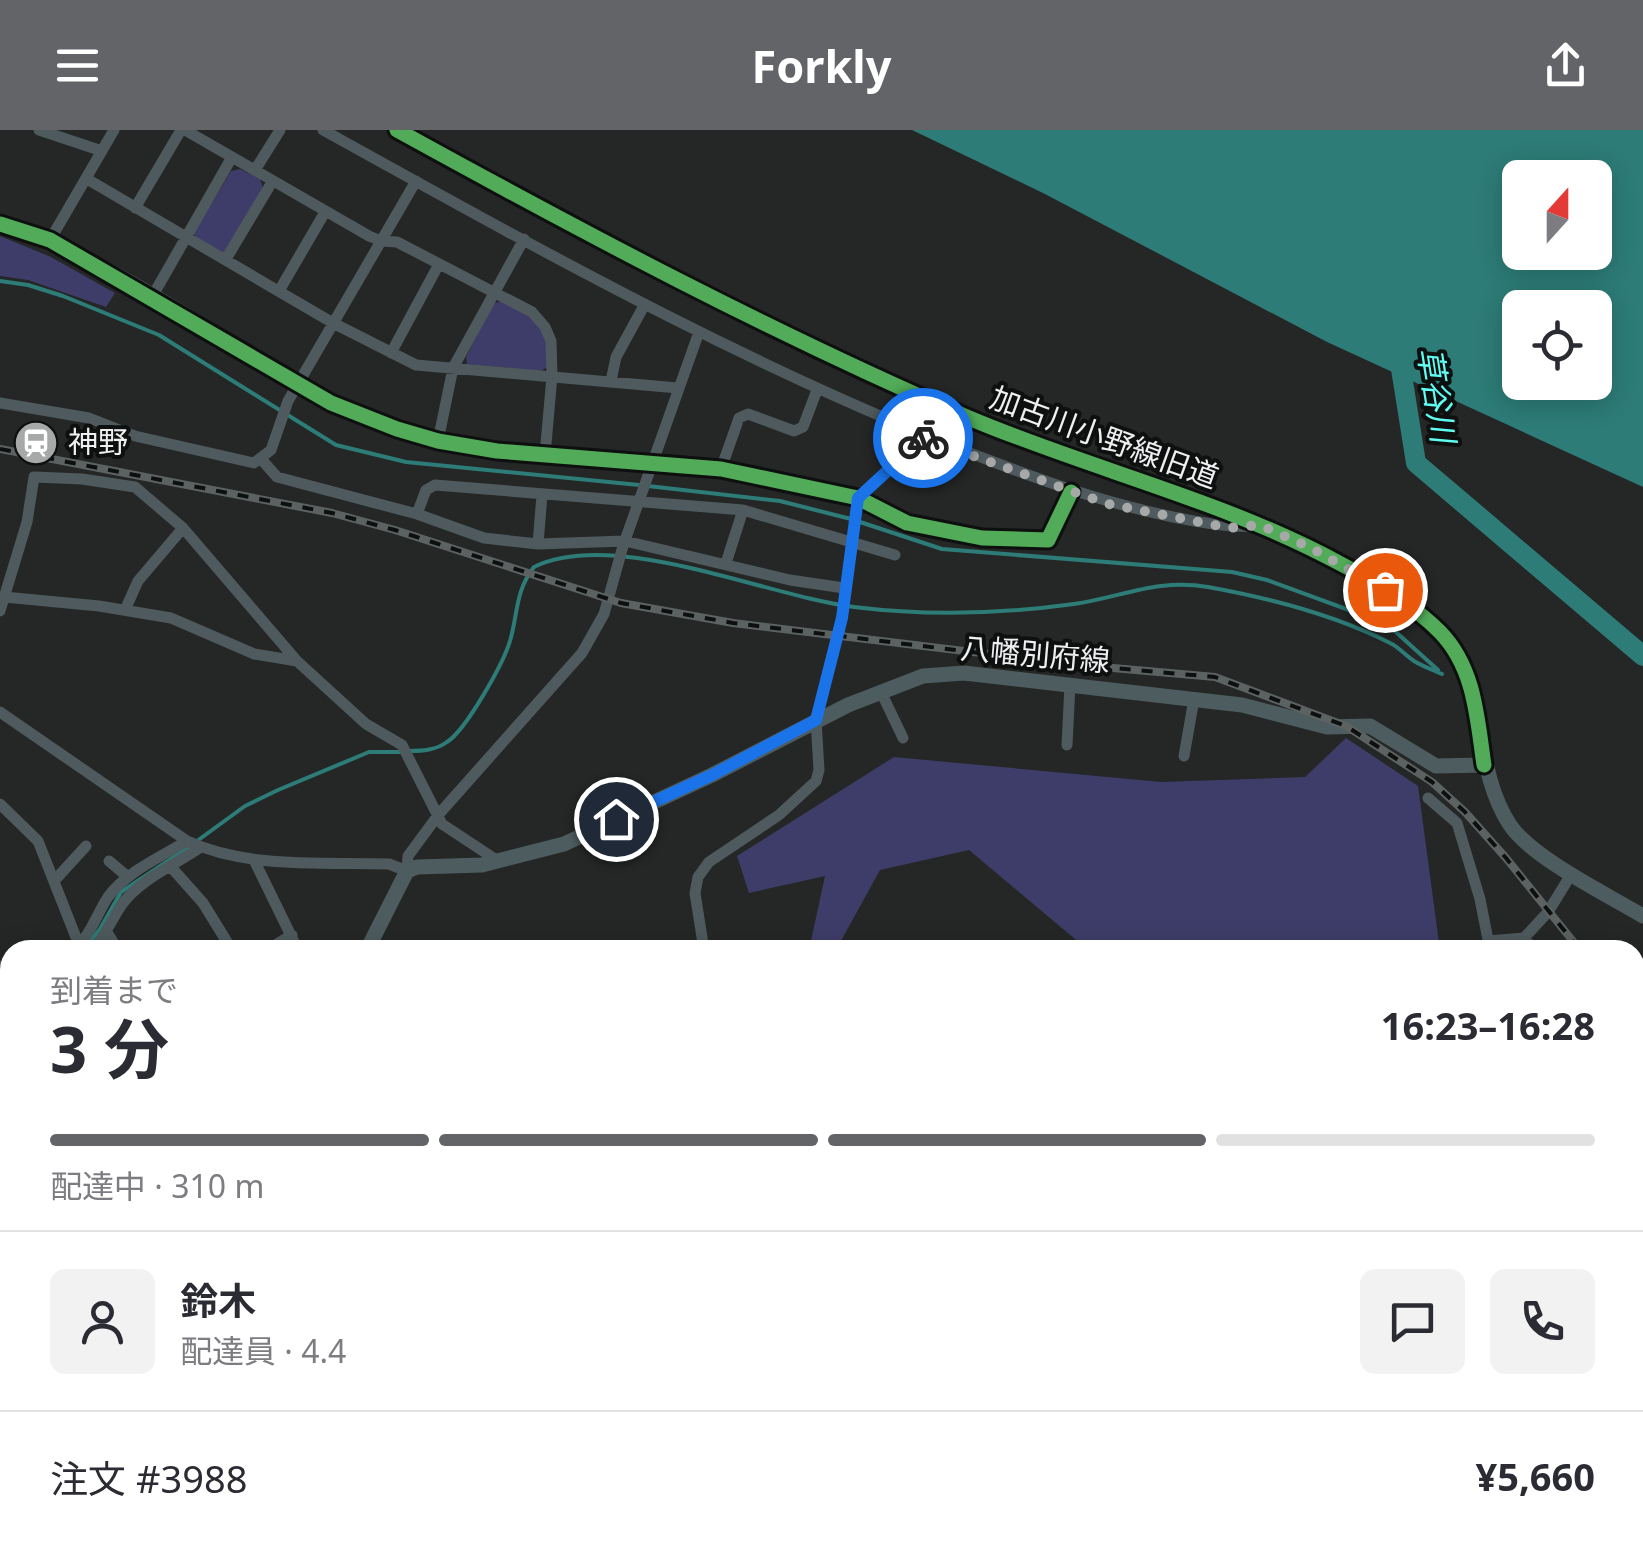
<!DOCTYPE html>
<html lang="ja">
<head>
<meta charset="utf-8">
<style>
	:root { --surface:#fff; --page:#f2f2f3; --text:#2b2b33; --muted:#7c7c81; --line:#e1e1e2; --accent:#636468 }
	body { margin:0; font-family:"Noto Sans","Noto Sans JP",sans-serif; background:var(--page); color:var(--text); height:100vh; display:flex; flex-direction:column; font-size:38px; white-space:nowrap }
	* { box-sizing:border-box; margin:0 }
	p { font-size:32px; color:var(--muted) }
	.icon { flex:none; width:55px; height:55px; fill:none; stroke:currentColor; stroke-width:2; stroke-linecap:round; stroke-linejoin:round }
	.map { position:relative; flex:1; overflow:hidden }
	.sheet { position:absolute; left:0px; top:810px; width:1645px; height:622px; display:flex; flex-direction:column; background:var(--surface); border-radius:30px 30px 0 0; box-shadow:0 5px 25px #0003 }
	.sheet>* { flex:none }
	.needle { width:65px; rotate:21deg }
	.tools { position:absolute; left:1502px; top:30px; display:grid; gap:20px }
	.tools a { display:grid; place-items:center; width:110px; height:110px; border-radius:15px; background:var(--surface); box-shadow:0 5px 25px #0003; font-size:50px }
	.pin { position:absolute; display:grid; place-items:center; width:85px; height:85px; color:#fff; margin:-42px; border:5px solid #fff; border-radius:50%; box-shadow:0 2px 10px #0007 }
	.courier { position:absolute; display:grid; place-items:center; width:100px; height:100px; margin:-50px; border:8px solid #1a73e8; border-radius:50%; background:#fff; color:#222; box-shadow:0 2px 12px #0007 }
	.overview em { font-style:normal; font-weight:700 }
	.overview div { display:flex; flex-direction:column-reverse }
	.overview { display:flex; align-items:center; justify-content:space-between; height:170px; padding:0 50px }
	h1 { font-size:65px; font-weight:700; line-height:75px }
	.bar { display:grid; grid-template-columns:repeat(4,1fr); gap:15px 10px; align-content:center; height:120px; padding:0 50px }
	.bar i { height:12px; border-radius:8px; background:var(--line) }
	.bar .selected { background:var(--accent) }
	.bar p { grid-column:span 4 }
	.line { display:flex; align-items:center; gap:25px; padding:0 50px; border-top:2px solid var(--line) }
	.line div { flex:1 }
	.round { display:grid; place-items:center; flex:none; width:105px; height:105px; border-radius:15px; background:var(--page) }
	header { display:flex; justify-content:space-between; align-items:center; height:130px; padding:0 50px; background:var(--accent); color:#fff; font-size:45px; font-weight:700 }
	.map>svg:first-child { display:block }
</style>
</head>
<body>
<header><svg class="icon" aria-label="menu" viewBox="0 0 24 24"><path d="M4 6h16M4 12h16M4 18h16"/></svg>Forkly<svg class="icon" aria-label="share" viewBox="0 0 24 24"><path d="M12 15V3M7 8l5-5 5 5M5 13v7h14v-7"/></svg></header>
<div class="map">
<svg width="1643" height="1432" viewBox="0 0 1643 1432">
	<rect width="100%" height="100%" fill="#252626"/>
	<path fill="#3e3d69" d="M 240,39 L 260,49 L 264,61 L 227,124 L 196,112 L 194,103 L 231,41 Z
		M 0,106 L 51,127 L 115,163 L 106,177 L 28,150 L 0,146 Z
		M 503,170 C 534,188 550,198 549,236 L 541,241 L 467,234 L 466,227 L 493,174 Z
		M 1346,608 L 1418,656 L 1440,820 L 1088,820 L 969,720 L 880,740 L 836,820 L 809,820 L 825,746 L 749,763 L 737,726 L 894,627 L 1161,652 L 1305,647 Z"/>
	<path fill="#2d7c77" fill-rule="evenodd" d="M 912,0 L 1643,0 L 1643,357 L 1327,212 L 1043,63 ZM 1520,48 L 1595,48 L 1595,122 L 1520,122 ZM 1520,178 L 1595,178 L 1595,252 L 1520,252 Z"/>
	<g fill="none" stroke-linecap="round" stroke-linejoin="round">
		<path stroke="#2d7c77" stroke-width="4" d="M 0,151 L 28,155 L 63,166 L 159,205 L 336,315 L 406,332 L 639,355
			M 648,356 L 780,371 L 851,389
			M 860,392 L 942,419 L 1232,442 L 1267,450 L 1387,494 L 1438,540
			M 409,621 C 423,621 436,620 447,612 C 466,600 503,534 510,511 C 518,484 515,461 534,437 C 615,398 766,466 854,477 C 927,486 1001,484 1074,474 C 1122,467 1158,448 1208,457 C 1269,468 1335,485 1390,513 C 1399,517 1406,526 1414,531 C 1422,536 1433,540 1442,544
			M 197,711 L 245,676 L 278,660 L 369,622 L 400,622
			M 83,820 L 100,799 L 121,762 L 189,717
			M 0,866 L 10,863"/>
		<path stroke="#2d7c77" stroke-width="20" d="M 1398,220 L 1416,333 L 1643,526"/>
		<path stroke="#4e5a5d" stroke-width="11" d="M 39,0 L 102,21
			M 185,0 L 369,106 L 381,111 L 397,112 L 532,182 L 545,197 L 551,211 L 552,246 L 545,325
			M 323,0 C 545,123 768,248 1007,337 C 1062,358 1115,375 1173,387 C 1201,392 1226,398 1255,396
			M 255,40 L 280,0
			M 87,49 L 333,193 L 416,235 L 678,258
			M 135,78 L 181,0
			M 50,110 L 114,0
			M 226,129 L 272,52
			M 279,161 L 325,82
			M 152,167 L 232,27
			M 391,223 L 439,134
			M 611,251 L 616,227 L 645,174
			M 298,254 L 331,273 L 397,299 L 438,311 L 497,321 L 721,339 L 858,368 L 907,393 L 982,408 L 1048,410 L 1071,362
			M 0,273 L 89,288 L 135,306 L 254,333 L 271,320 L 288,271 L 416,51
			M 438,311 L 453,238 L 524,109
			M 262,330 L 277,347 L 417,384 L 484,408 L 538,414 L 625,411 L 790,450 L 844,458
			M 721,339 L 739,288 L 748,284 L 794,301 L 803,297 L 817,260
			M 417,384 L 426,360 L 435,355 L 743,380 L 895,425
			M 538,414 L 542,365
			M 726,433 L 743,380
			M 4,467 L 99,476 L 171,488 L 254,524 L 297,531
			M 125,480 L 138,451 L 183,398 L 297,531 L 366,594 L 402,615 L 442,694 L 498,731
			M 0,481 L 27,392 L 34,347 L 82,349 L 135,357 L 183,398
			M 881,562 L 903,608
			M 0,582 L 187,711 C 249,739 322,732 389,734 L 407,741 L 408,726 L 439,684 L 582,523 L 604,484 L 623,416 L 699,202
			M 1067,615 L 1070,555
			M 1184,626 L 1194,569
			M 1428,668 L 1457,693 L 1480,769 L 1490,820
			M 0,674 L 38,711 L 79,815
			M 254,730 L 298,820
			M 109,731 L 128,747
			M 171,737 L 203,773 L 232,820
			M 55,750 L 86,716
			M 108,804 L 118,820
			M 1524,808 L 1548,782 L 1572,743
			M 1488,811 L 1524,808 L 1535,820
			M 73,820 C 91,806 96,785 108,767 C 126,742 161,727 187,711
			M 93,820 C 106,805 112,788 123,773 C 141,749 176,734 201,717
			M 267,820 L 292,805
			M 704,820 L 695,763 L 698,747 L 709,732 L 779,685 L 816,651 L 819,640 L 816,590 L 842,487 L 858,368 L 924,307
			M 0,836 L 6,856
			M 1635,959 L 1643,977
			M 1635,1059 L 1643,1043
			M 0,1106 L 10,1122
			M 1635,1336 L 1643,1340
			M 1635,1409 L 1643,1414
			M 493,1422 L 493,1432
			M 745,1422 L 801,1427
			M 1385,1422 L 1407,1432
			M 546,1432 L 548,1422
			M 583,1432 L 586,1422
			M 729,1432 L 731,1422
			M 1131,1432 L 1135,1422
			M 1337,1432 L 1341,1422
			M 1429,1432 L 1435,1422
			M 1611,1432 L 1617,1422"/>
		<path stroke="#4d5c5f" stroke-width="15" d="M 397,0 C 595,109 794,214 1003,302 C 1137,359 1286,385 1405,473 C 1424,487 1449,506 1460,527 C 1486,581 1476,643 1510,695 C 1532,728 1608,765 1643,786
			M 0,94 C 107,128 202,197 298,254
			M 367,820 L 407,741 L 417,737 L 482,735 L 564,714 L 712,645 L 848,575 L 923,546 L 964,543 L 1242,575 L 1327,597 L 1370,596 L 1436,636 L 1484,635
			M 0,1293 L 10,1283
			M 919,1422 L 940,1432"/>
		<g stroke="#5c6262" stroke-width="8">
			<path id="rail" d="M 0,319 L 332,383 L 395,400 L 621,473 L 733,493 L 1079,535 L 1215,547 L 1346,596 L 1432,652 L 1465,682 L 1506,728 L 1580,820
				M 1635,877 L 1643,884"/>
		</g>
		<use href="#rail" stroke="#0e0f0f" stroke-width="4" stroke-dasharray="11" stroke-linecap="butt"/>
		<g stroke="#0e0f0f" stroke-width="21">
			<path id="cycleway" d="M 397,0 C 584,103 772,203 969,288 C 1092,340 1223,370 1341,434 C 1376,452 1412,474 1440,502 C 1475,538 1477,588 1484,635
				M 0,94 L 50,110 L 331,273 L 397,299 L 438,311 L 497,321 L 721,339 L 858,368 L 907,393 L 982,408 L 1048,410 L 1071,362"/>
		</g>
		<use href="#cycleway" stroke="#51ab58" stroke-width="15"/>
	</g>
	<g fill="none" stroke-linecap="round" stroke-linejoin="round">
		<path stroke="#a7a9a9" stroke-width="10" stroke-dasharray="0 18" d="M 923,308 L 1108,374 L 1229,398 L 1260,395 L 1311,418 L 1385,460"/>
		<path stroke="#1a73e8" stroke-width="12" d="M 616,689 L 712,645 L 816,590 L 842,488 L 858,368 L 923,308"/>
	</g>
	<defs>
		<g id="station-disc" transform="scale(2.25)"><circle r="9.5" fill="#a7a9a9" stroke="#0e0f0f"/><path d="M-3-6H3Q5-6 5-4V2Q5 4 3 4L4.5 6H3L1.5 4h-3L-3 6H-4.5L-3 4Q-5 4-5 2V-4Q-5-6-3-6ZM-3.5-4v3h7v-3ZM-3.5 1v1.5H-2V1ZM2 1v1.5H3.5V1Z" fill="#fff"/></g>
	</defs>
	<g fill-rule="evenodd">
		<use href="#station-disc" x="36" y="313"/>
	</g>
	<g text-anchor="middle" stroke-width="8" stroke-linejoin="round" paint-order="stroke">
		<g font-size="30" fill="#edeff0" stroke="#0e0f0f">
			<text transform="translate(1104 308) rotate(20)" y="10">加古川小野線旧道</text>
			<text transform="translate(1035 525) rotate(5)" y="10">八幡別府線</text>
		</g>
		<g font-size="30" fill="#edeff0" stroke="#0e0f0f" text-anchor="start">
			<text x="68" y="323">神野</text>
		</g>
		<g font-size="32" font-style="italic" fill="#5ffdf2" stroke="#0e0f0f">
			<text transform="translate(1436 265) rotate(81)" y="11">草谷川</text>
		</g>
	</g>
</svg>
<div class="tools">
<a><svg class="needle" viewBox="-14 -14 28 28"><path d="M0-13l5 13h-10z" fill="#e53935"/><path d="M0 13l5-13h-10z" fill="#7c7c81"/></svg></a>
<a><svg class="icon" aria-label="locate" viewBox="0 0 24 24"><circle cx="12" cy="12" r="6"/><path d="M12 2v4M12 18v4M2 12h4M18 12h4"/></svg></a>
</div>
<div class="pin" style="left:1385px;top:460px;background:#ea580c"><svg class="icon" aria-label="bag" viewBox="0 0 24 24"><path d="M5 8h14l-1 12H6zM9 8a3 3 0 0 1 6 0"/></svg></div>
<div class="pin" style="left:616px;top:689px;background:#1f2937"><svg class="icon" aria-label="home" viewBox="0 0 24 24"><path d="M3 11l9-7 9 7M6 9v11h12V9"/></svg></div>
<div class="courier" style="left:923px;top:308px"><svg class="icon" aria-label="bike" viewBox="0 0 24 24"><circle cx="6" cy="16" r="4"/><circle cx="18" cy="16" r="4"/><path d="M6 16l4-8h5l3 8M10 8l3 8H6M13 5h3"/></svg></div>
<section class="sheet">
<div class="overview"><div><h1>3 分</h1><p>到着まで</p></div><em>16:23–16:28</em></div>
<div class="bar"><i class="selected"></i><i class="selected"></i><i class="selected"></i><i></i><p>配達中 · 310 m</p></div>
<div class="line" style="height:180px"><a class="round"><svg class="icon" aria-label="person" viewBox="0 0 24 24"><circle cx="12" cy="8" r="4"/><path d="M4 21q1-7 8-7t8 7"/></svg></a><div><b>鈴木</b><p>配達員 · 4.4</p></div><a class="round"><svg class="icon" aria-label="chat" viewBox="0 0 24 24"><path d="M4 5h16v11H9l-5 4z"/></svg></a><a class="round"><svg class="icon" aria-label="phone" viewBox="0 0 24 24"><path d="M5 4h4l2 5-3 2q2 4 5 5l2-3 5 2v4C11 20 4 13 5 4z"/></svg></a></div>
<div class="line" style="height:130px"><div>注文 #3988</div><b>¥5,660</b></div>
</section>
</div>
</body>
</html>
